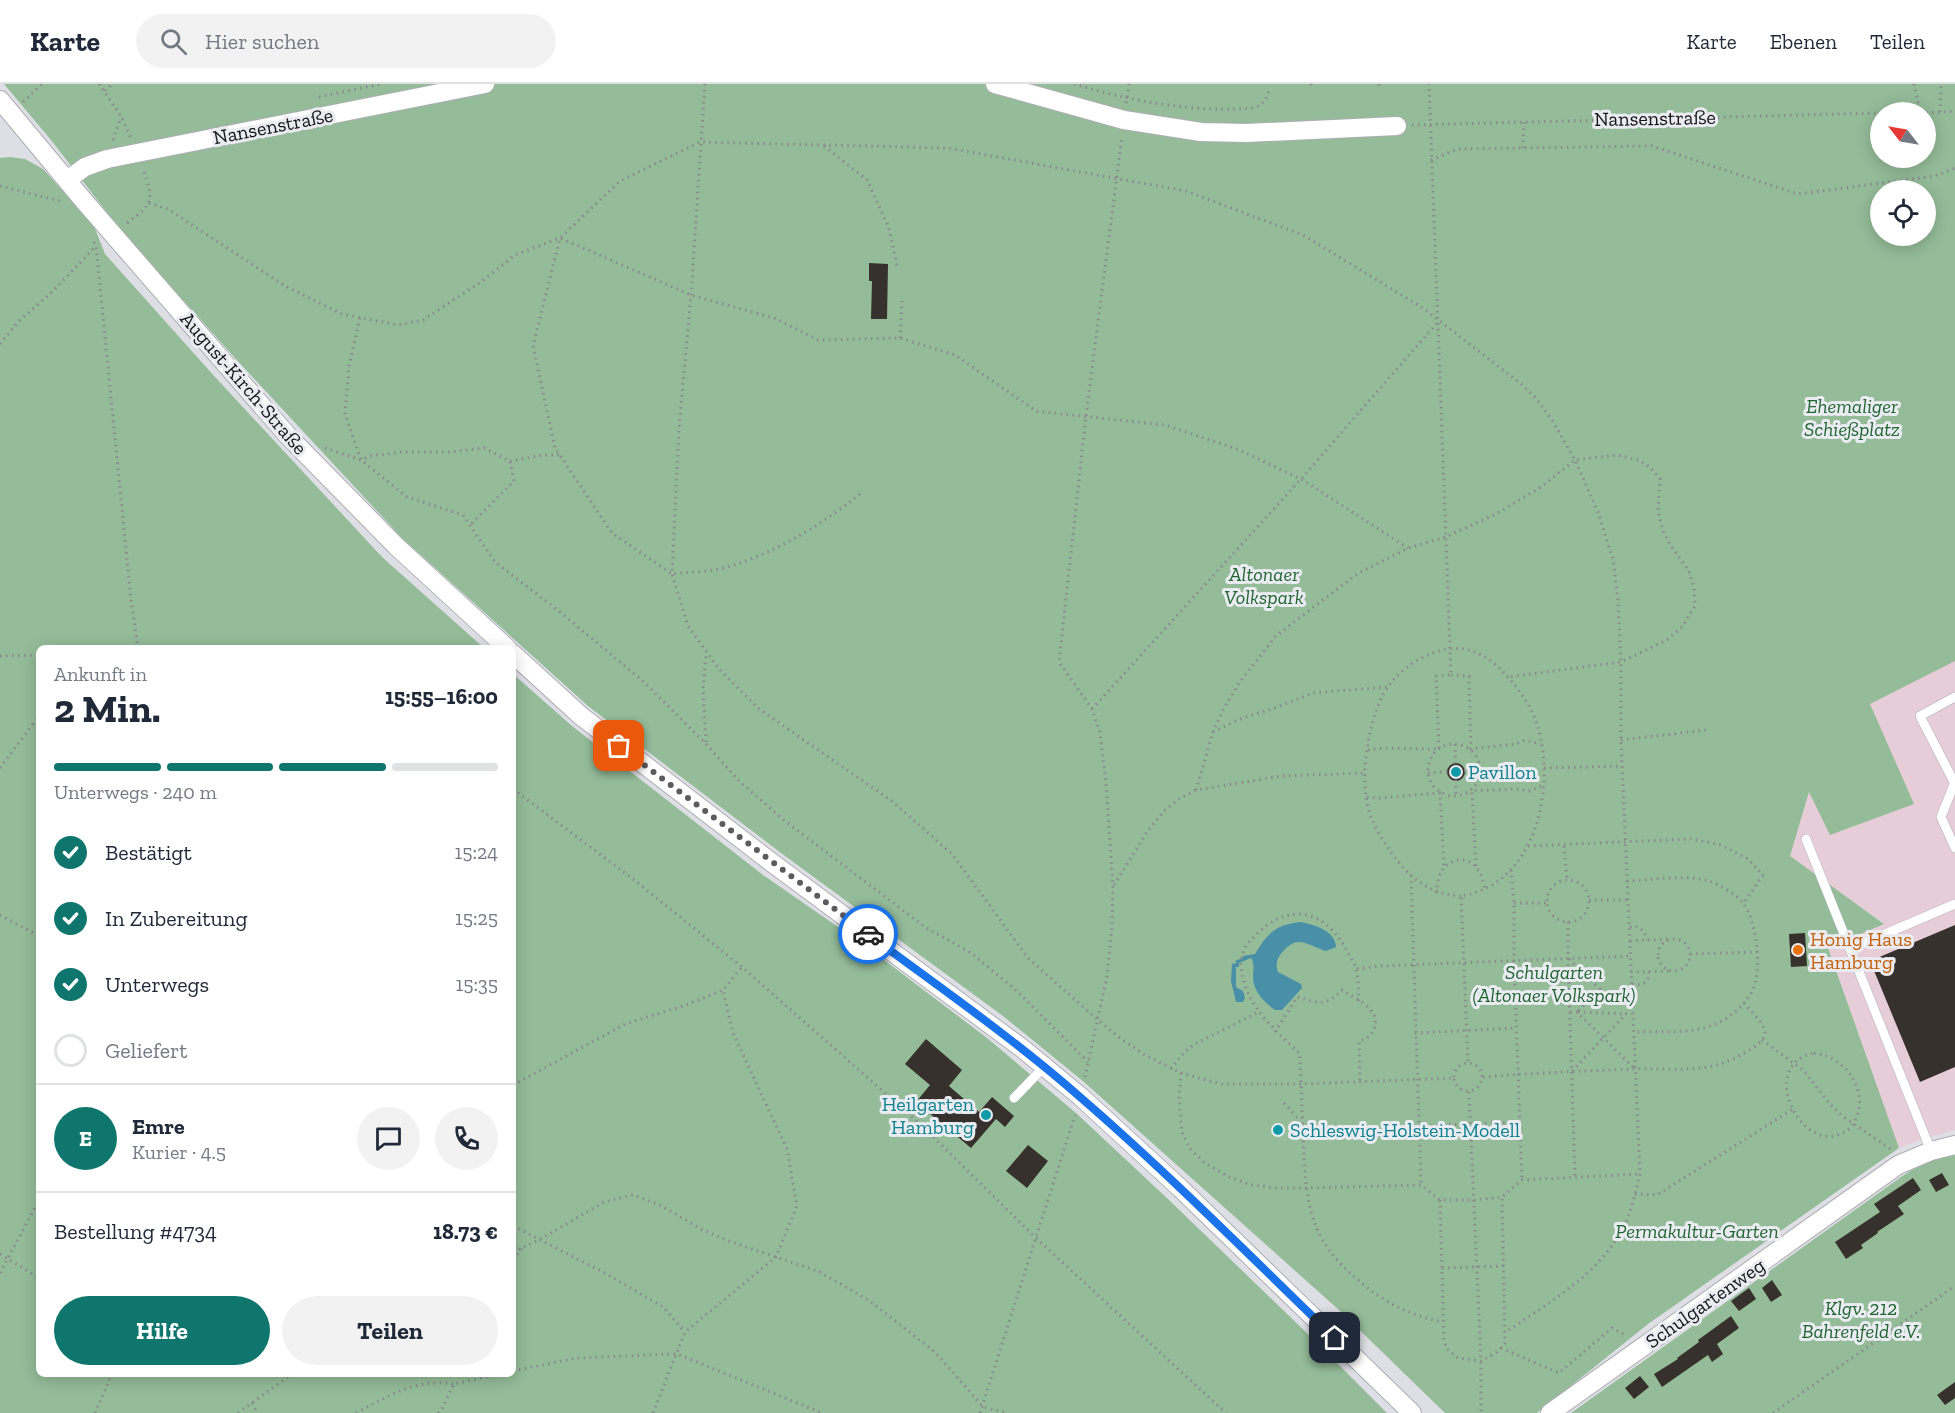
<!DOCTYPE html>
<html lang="de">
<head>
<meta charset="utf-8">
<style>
	:root { --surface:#fff; --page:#f2f2f3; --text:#1f2937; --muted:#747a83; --line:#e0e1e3; --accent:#0f766e }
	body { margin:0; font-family:"Zilla Slab",serif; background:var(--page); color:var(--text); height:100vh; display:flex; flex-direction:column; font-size:22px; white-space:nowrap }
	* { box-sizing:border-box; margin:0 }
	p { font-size:20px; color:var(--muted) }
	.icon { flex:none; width:33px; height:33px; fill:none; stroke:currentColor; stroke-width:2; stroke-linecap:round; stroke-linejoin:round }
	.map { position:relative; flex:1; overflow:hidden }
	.drawer { position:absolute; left:36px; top:561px; width:480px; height:732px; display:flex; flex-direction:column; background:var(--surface); border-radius:9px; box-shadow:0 3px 15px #0003 }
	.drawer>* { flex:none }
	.needle { width:39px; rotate:301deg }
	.fabs { position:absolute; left:1870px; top:18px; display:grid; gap:12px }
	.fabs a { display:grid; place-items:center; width:66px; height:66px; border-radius:50%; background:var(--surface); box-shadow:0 3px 15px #0003; font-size:30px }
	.pin { position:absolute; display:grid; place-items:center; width:51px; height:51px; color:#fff; margin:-26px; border-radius:12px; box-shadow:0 3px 9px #0006 }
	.courier { position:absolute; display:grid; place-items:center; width:60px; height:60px; margin:-30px; border:4px solid #1a73e8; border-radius:50%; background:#fff; color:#222; box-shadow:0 2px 8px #0007 }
	.summary em { font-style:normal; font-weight:700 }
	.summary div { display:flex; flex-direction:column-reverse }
	.summary { display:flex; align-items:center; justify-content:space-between; height:102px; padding:0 18px }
	h1 { font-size:39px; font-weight:700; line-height:45px }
	.bar { display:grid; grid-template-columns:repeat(4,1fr); gap:9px 6px; align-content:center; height:72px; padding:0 18px }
	.bar i { height:8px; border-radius:4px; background:var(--line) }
	.bar .active { background:var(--accent) }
	.bar p { grid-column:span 4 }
	.line { display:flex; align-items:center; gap:15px; padding:0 18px; border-top:2px solid var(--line) }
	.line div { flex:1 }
	.round { display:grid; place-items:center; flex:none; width:63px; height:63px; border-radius:32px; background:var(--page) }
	ol { padding:0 18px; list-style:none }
	li { display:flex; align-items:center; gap:18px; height:66px }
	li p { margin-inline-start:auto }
	li .icon { padding:6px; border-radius:50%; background:var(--accent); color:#fff; stroke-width:4 }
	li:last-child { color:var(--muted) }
	li i { width:33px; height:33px; border:3px solid var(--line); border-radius:50% }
	.button { display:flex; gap:12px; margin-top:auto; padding:12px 18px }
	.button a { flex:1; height:69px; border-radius:36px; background:var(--accent); color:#fff; font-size:24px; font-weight:700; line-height:69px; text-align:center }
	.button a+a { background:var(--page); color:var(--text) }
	header { display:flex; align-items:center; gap:36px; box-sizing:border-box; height:84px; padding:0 30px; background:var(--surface); border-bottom:2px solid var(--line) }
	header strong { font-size:28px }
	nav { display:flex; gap:33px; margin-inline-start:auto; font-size:21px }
	.search { width:420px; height:54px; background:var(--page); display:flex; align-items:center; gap:15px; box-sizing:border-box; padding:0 21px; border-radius:33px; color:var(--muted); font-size:22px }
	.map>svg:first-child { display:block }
</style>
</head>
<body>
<header>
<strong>Karte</strong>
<div class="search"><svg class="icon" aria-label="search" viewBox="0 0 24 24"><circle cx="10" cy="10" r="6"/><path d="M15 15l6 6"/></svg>Hier suchen</div>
<nav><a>Karte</a><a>Ebenen</a><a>Teilen</a></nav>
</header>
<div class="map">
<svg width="1955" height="1329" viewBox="0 0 1955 1329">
	<rect width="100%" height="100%" fill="#dedee5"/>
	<path fill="#e6cdd7" d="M 1955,577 L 1955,1046 L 1926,1054 L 1899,1064 L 1828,864 L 1884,839 L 1790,773 L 1809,707 L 1870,620 Z"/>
	<path fill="#94bc99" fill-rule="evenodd" d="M 4,0 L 1955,0 L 1955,577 L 1870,620 L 1914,720 L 1830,751 L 1809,708 L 1790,772 L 1884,840 L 1828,864 L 1899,1064 L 1648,1240 L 1537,1329 L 1445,1329 L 1339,1226 L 1084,998 L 1003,932 L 781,769 L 588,622 L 403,455 L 235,274 L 122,148 L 51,56 ZM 1881,28 L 1926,28 L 1926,74 L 1881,74 ZM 1881,106 L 1926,106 L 1926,152 L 1881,152 Z
		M 10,73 L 25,75 L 43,85 L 94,142 L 105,170 L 215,293 L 382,473 L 484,564 L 39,564 L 39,1290 L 513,1290 L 513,590 L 572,642 L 763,791 L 867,863 L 987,954 L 1076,1029 L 1170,1117 L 1312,1254 L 1387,1329 L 0,1329 L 0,74 Z
		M 1955,1071 L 1955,1329 L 1571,1329 L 1901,1093 L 1926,1077 Z"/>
	<path fill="#498fa8" d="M 1300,838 C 1313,840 1336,847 1336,863 L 1326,867 C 1318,865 1306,857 1298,858 C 1290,858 1278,871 1277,878 C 1276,882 1277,884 1278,888 L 1301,900 L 1302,904 L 1282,926 L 1275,926 C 1264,918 1253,907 1253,893 C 1253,886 1255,880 1251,874 L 1239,879 L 1239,883 L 1236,883 L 1236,903 L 1243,907 L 1245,914 L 1243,918 L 1236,918 L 1231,897 L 1232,880 L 1236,879 L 1236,876 L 1242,875 L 1243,872 L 1255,870 C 1268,849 1275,841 1300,838 Z"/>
	<path fill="#36312c" d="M 869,179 L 888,180 L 887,235 L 871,235 L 872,197 L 869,197 Z
		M1447 688a9 9 0 1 1 18 0a9 9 0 1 1-18 0Z
		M 1955,841 L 1955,983 L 1920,998 L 1870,877 Z
		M 1805,849 L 1807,882 L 1791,883 L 1789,850 Z
		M 926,955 L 962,986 L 949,1002 L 979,1028 L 992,1013 L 1014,1032 L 1005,1043 L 996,1035 L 971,1064 L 916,1018 L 930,1001 L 905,980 Z
		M 1028,1061 L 1048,1077 L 1027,1104 L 1006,1087 Z
		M 1942,1089 L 1949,1101 L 1936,1108 L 1929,1096 Z
		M 1913,1094 L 1921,1106 L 1898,1122 L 1904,1130 L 1877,1148 L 1878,1149 L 1861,1161 L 1863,1164 L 1846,1175 L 1835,1158 L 1880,1128 L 1874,1120 Z
		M 1772,1196 L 1782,1211 L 1771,1218 L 1762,1204 Z
		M 1749,1204 L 1756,1215 L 1739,1227 L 1731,1217 Z
		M 1731,1232 L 1739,1244 L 1717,1260 L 1723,1270 L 1712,1278 L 1708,1271 L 1662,1303 L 1654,1290 L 1678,1275 L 1677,1274 L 1699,1258 L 1698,1256 Z
		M 1640,1292 L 1649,1303 L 1634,1315 L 1625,1304 Z
		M 1955,1298 L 1955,1314 L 1945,1321 L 1937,1311 Z"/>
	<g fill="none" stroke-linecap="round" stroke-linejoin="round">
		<g stroke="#adadb4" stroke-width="10">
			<path id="lane" d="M 1954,698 L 1920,632 L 1955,613
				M 1955,698 L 1941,733 L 1955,764
				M 1806,755 L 1850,865
				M 1014,1014 L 1044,983
				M 1931,1067 L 1850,865 L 1955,820"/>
		</g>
		<g stroke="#adadb4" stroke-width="20">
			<path id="street" d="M 995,0 L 1124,36 L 1201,48 L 1246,49 L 1397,42
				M 0,16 L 84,117 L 288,352 L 396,462 L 507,564
				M 67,96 L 85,83 L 107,75 L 485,0
				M 513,570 L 581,632 L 771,778 L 1023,965 L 1081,1013 L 1180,1104 L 1412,1329
				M 1550,1329 L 1898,1081 L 1931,1067 L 1955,1061"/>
		</g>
		<path stroke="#89898e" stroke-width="3" stroke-dasharray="1.5 4.5" stroke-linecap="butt" d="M 99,0 L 121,32 L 131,54
			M 705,0 L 691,211 L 679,345 L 672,490 L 688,542 L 719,585 L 759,625 L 892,717 L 952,770 L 1028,874 L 1098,936 L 1121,955 L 1145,971 L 1181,989 L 1221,1000 L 1301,1000 L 1454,994
			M 1074,0 C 1124,15 1178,26 1231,25 C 1239,25 1252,25 1259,22 C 1265,18 1267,13 1269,7
			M 1311,0 L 1311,6
			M 1379,0 L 1379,4
			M 1914,0 L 1920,28
			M 105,7 L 112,0
			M 319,13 L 381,0
			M 23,18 L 42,0
			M 1126,19 L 1129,0
			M 1940,28 L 1941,0
			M 1926,29 L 1955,27
			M 1412,41 L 1881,29
			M 113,56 L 121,33
			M 824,62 L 867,96 L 889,144 L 897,182
			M 1523,64 L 1524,37
			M 1431,76 L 1458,65 L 1652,62 L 1798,110 L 1935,92 L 1955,84
			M 0,102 L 60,117
			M 149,119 L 168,125 L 285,202 L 342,230 L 398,241 L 423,236 L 481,198 L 515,171 L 560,154 L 691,211 L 777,235 L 818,256 L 900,254 L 955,271 L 1036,327 L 1165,341 L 1237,365 L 1301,395 L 1408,464
			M 127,139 C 154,119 154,117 143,85
			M 94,158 L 96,162 L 131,516 L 138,564
			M 360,234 L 349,282 L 345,330 L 361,376 L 407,413 L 463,431 L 495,478 L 560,528 L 644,598 L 706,660 L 738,696 L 785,737 L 925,843 L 971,869 L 1017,907 L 1088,978
			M 900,254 L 902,217
			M 0,260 L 19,237 L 50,210 L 95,163
			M 325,364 L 361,376 L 370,372 L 402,368 L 450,368 L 484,364 L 510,377 L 514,397 L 470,441
			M 510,377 L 544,371 L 559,371
			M 860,410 C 821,441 776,469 727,483 C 710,488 690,488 672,490 L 612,449 L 555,364 L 533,262 L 560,154 L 620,97 L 700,58 L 948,64 L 1186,107 L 1303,151 L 1423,224 L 1521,300 L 1536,314 L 1552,336 L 1575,376 L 1598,428 L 1613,476 L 1618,516 L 1621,578 L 1621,656 L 1640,1090 C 1635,1109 1631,1131 1621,1148 C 1595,1193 1548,1219 1506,1248
			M 0,572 L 39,571
			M 1451,591 L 1469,592 L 1471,665 L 1516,660 L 1525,656 L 1541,660
			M 1092,625 L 1301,395 L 1437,239
			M 1213,648 L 1240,635 L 1275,624 L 1313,609 L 1389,603
			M 1621,656 L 1706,646
			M 706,658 L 703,606 L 706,569
			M1428 686a26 26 0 1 1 52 0a26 26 0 1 1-52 0Z
			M 1455,660 L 1456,712
			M 1368,666 C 1390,662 1416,666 1439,665 L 1436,592 L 1451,591 L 1429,0
			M 0,684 L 39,632
			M 1544,684 L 1622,682
			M 1428,689 L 1480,685
			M 513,705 L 633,795 L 742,883 L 918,1038 L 1037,1155 L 1226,1329
			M 1196,706 L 1213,648 L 1223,626 L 1239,599 L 1276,552 L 1357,490 L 1408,464 L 1446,453 L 1496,430 L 1541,403 L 1575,376 L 1617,371 L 1638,376 L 1650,383 L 1660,395 L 1658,427 L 1663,447 L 1671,462 L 1689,487 L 1694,504 L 1695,522 L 1682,543 L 1667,556 L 1621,578 L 1508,593
			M 1367,713 L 1379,714 L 1440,709 L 1444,783
			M 1528,762 L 1691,755 L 1721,761 L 1748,775 L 1763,791 L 1744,819
			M 1564,762 L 1567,795
			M 1476,782 L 1472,707 L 1517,705 L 1530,707 L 1543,701
			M 1511,786 L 1514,819 L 1514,877 L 1522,1096
			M 1411,791 L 1421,1101
			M1547 817a21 21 0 1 1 42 0a21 21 0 1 1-42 0Z
			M 1627,797 C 1651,796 1687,790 1709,797 C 1720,801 1736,810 1743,819 C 1757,837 1763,887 1752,907 C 1748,916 1739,925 1731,931 C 1705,952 1666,947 1634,948
			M 1114,801 L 1147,748 L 1164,727 L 1179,715 L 1196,706 L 1282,692 L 1365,689
			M 1436,809 C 1437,802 1438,795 1440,790 C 1446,776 1466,770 1476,783 C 1481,789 1483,797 1485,805
			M 1461,812 C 1429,810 1409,794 1391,768 C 1383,757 1376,745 1371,733 C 1358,700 1367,644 1382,613 C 1390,597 1404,583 1420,575 C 1453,557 1479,562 1505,590 C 1519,605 1532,623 1538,643 C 1556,706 1535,801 1461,812 L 1468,979
			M 1589,816 L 1628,816
			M 1514,819 L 1546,819
			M 0,831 L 39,852
			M 1568,838 L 1568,874 L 1575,1093
			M 1630,843 L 1635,842 L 1644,847 L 1647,856
			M1658 871a16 16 0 1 1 32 0a16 16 0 1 1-32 0Z
			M 1630,857 L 1667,855
			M 1690,870 L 1757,868
			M 1569,875 L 1600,905 L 1577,928
			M 1357,885 L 1379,882 L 1631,872
			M 1631,888 L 1669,887
			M 1632,901 C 1643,901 1649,900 1649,887
			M 1359,917 C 1358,907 1359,895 1356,885 C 1355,880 1351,874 1348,869 C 1327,826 1288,816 1254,853 C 1246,860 1240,870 1241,881 C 1244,921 1273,944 1300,970 C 1301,997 1302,1025 1303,1052 C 1306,1115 1306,1153 1358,1196 C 1383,1218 1411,1232 1443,1238
			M 1570,928 L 1577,928 L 1634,984
			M 1578,928 L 1626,930
			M 1275,948 L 1297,913 C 1318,919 1325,923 1342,906 C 1355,915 1382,925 1374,945 C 1371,952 1367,955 1359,957 L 1360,997
			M 1415,949 L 1516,944
			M 1762,956 L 1803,986 L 1830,1020 L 1841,1031 L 1892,1066
			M 1814,969 C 1849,973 1874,1014 1850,1044 C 1846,1048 1844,1049 1838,1051 C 1799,1065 1758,981 1814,969 Z
			M1454 993a14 14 0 1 1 28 0a14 14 0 1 1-28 0Z
			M 1171,985 L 1183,970 L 1193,961 L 1259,928
			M 1572,987 L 1626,930 L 1632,930
			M 1181,989 L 1179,1015 L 1182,1048 L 1190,1065 L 1205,1079 L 1229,1093 L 1251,1101 L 1275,1104 L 1305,1104 L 1421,1101 L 1440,1116 L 1474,1116 L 1502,1113 L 1522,1096 L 1640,1090
			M 1085,993 L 1107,892 L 1112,843 L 1113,802 L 1106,699 L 1100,649 L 1092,625 L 1059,578 L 1086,332 L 1122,52
			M 1483,993 C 1534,989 1584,987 1635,985 C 1661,984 1691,988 1717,981 C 1728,978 1765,962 1765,949 C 1764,938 1750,927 1744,919
			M 513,1001 L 625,940 L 686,921 L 723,906 L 742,883
			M 1469,1008 L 1481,1277 L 1481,1329
			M 1284,1019 L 1297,1033 L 1303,1034
			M 1419,1042 L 1519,1038
			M 1635,1110 L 1657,1111 L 1793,1025
			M 1440,1116 L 1444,1256 L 1447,1265 L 1458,1274 L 1481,1277 L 1497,1268 L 1505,1259 L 1502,1113
			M 513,1142 L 605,1189 L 663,1223 L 685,1248
			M 513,1168 L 539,1156 L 604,1118 L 633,1111 L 660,1121 L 701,1145 L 726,1156 L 820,1188 L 870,1217 L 936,1269 L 983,1323 L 1007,1329
			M 0,1170 L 39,1194
			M 513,1175 L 523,1164
			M 1442,1184 L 1504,1182
			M 0,1189 L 39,1116
			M 1501,1264 L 1559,1289 L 1612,1244 L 1627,1252
			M 513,1287 L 576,1274 L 677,1270 L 822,1329
			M 252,1319 L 257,1329
			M 95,1329 L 112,1290
			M 238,1329 L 292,1290
			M 356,1329 C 389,1312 415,1294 454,1300
			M 438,1329 L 442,1325 L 454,1300 L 500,1290
			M 653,1329 L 685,1248 L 776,1173 L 797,1122 L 787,1065 L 733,949 L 723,906
			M 980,1329 L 1075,1031
			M 1773,1329 L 1955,1202"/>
		<use href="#lane" stroke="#fff" stroke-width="9"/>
		<use href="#street" stroke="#fff" stroke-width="18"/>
	</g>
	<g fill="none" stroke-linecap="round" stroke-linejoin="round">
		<path stroke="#5b5b60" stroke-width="6" stroke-dasharray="0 10.8" d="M 619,662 L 868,850"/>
		<path stroke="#1a73e8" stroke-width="8" d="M 868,850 C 939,903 1013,954 1080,1013 C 1169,1090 1251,1173 1335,1254"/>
	</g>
	<g fill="#0f9aa8" stroke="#ebebf2" stroke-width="2">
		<circle cx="1456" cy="688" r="6"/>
		<circle cx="986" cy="1031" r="6"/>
		<circle cx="1278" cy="1046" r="6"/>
	</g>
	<circle fill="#e8710a" stroke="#ebebf2" stroke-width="2" cx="1798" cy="866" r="6"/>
	<g text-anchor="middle" stroke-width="6" stroke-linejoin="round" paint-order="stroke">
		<g font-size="20" fill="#151518" stroke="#ebebf2">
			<text transform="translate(1655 34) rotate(-1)" y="7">Nansenstraße</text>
			<text transform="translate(273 42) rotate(-11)" y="7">Nansenstraße</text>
			<text transform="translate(244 299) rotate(49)" y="7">August-Kirch-Straße</text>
			<text transform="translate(1705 1219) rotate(-35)" y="7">Schulgartenweg</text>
		</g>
		<g font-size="20" font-style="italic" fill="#1f6631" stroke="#ebebf2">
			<text x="1852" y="329">Ehemaliger<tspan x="1852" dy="23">Schießplatz</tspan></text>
			<text x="1264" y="497">Altonaer<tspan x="1264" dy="23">Volkspark</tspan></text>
			<text x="1554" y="895">Schulgarten<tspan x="1554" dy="23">(Altonaer Volkspark)</tspan></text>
			<text x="1697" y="1154">Permakultur-Garten</text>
			<text x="1861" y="1231">Klgv. 212<tspan x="1861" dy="23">Bahrenfeld e.V.</tspan></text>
		</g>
		<g font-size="20" fill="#0d838f" stroke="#ebebf2" text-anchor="start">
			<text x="1468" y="695">Pavillon</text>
			<text x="974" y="1027" text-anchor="end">Heilgarten<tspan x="974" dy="23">Hamburg</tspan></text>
			<text x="1290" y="1053">Schleswig-Holstein-Modell</text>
		</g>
		<g font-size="20" fill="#c56008" stroke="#ebebf2" text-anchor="start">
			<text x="1810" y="862">Honig Haus<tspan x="1810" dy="23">Hamburg</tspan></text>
		</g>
	</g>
</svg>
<div class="fabs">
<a><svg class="needle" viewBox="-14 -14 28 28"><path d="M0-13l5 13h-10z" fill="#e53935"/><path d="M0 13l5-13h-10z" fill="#747a83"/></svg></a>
<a><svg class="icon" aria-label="locate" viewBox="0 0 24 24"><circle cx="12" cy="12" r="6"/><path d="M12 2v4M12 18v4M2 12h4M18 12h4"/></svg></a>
</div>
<div class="pin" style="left:619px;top:662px;background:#ea580c"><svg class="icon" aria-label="bag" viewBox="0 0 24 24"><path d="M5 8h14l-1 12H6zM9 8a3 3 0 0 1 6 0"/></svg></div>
<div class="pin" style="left:1335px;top:1254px;background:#1f2937"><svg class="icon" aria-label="home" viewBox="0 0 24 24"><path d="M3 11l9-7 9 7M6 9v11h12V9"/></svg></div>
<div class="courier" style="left:868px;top:850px"><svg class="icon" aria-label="car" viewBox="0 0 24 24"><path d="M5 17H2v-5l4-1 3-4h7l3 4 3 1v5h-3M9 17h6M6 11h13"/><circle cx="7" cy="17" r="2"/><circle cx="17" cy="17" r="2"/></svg></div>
<section class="drawer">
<div class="summary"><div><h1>2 Min.</h1><p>Ankunft in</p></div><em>15:55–16:00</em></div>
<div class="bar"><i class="active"></i><i class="active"></i><i class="active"></i><i></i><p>Unterwegs · 240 m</p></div>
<ol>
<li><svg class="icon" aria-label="check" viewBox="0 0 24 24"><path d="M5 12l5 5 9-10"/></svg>Bestätigt<p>15:24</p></li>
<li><svg class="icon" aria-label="check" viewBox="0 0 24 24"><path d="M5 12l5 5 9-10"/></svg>In Zubereitung<p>15:25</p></li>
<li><svg class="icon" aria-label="check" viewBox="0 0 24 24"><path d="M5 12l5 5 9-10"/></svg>Unterwegs<p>15:35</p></li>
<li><i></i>Geliefert</li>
</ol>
<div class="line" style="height:108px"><b class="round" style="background:var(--accent);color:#fff">E</b><div><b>Emre</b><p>Kurier · 4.5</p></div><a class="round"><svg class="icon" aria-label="chat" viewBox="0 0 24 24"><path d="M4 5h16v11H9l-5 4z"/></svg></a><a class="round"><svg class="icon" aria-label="phone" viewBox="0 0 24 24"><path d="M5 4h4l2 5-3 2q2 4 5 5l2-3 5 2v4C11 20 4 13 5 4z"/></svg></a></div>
<div class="line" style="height:78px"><div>Bestellung #4734</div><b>18.73 €</b></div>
<div class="button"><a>Hilfe</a><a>Teilen</a></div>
</section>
</div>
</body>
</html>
